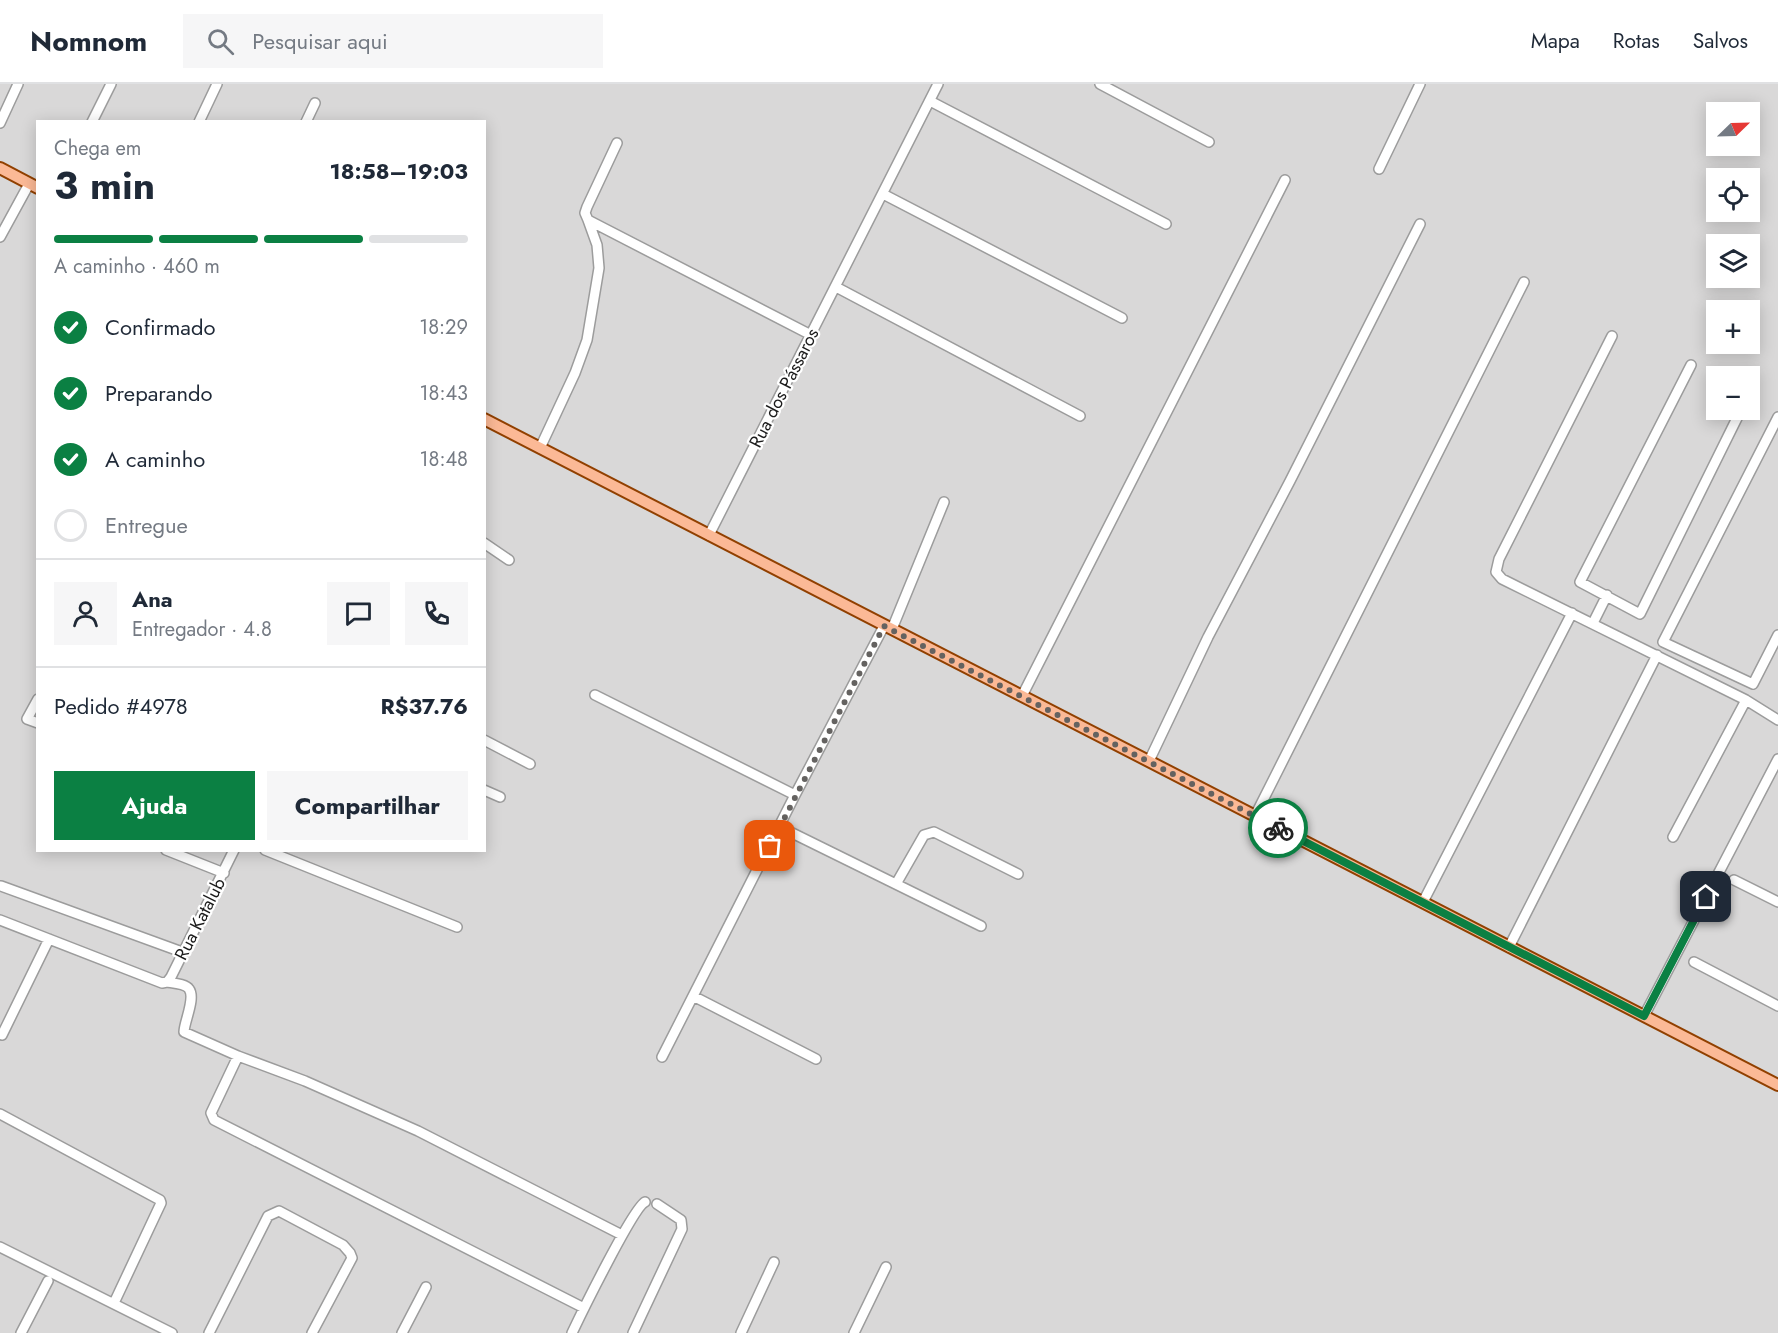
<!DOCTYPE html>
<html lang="pt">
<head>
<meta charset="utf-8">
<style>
	:root { --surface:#fff; --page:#f6f6f7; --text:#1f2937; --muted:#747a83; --line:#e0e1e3; --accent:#0b8043 }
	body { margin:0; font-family:Jost,sans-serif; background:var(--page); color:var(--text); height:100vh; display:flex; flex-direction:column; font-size:22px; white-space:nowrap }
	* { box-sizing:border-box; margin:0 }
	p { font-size:20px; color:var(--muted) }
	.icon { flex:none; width:33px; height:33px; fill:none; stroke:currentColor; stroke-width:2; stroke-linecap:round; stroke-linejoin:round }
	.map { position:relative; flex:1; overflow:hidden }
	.sheet { position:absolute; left:36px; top:36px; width:450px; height:732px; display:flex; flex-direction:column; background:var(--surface); border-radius:0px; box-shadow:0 3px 15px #0003 }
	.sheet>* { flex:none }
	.needle { width:39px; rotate:67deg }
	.tools { position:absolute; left:1706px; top:18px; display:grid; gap:12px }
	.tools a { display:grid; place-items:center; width:54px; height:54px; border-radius:0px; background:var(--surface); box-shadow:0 3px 15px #0003; font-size:30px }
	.pin { position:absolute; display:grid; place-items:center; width:51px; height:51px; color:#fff; margin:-26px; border-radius:12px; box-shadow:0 3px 9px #0006 }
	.courier { position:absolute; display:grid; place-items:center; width:60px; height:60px; margin:-30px; border:4px solid #0b8043; border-radius:50%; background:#fff; color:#222; box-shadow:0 2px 8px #0007 }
	.headline em { font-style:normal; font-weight:700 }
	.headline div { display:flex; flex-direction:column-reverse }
	.headline { display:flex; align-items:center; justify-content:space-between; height:102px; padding:0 18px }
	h1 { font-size:39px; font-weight:700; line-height:45px }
	.bar { display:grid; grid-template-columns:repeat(4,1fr); gap:9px 6px; align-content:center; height:72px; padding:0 18px }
	.bar i { height:8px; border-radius:4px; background:var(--line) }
	.bar .on { background:var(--accent) }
	.bar p { grid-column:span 4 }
	.line { display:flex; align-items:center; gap:15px; padding:0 18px; border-top:2px solid var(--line) }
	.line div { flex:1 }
	.round { display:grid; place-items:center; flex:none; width:63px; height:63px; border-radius:0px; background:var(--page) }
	ol { padding:0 18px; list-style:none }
	li { display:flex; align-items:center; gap:18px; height:66px }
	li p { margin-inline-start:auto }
	li .icon { padding:6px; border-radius:50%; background:var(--accent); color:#fff; stroke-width:4 }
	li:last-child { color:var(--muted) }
	li i { width:33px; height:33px; border:3px solid var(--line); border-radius:50% }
	.primary-button { display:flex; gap:12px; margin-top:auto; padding:12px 18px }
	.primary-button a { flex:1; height:69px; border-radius:0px; background:var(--accent); color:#fff; font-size:24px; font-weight:700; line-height:69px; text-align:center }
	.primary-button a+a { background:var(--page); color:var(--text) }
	header { display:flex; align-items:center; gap:36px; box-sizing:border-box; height:84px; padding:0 30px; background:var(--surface); border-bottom:2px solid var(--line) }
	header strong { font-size:28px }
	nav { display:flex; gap:33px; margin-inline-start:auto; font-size:21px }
	.search { width:420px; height:54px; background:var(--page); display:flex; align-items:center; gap:15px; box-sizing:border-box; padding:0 21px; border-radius:0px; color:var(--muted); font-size:22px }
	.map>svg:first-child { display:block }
</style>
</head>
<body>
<header>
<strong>Nomnom</strong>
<div class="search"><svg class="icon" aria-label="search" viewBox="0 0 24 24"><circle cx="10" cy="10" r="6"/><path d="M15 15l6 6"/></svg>Pesquisar aqui</div>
<nav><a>Mapa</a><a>Rotas</a><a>Salvos</a></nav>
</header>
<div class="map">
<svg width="1778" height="1249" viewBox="0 0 1778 1249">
	<rect width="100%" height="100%" fill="#ede6e0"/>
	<path fill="#d9d8d8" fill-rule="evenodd" d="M 0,0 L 1778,0 L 1778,1249 L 0,1249 ZM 1716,28 L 1749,28 L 1749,62 L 1716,62 ZM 38,38 L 484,38 L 484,766 L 38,766 ZM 1716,94 L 1749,94 L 1749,128 L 1716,128 ZM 1716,160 L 1749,160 L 1749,194 L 1716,194 ZM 1716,226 L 1749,226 L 1749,260 L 1716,260 ZM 1716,292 L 1749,292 L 1749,326 L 1716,326 Z"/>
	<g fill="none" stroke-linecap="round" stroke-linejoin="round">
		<g stroke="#9c9c9c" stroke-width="12">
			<path id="minor" d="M 1100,0 L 1209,58
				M 930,17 L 1166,140
				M 92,38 L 111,0
				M 199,38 L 217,0
				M 306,38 L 315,19
				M 0,39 L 18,0
				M 617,59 L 587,123 L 585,129 L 588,136 L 811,251
				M 1379,85 L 1420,0
				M 883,110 L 1122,234
				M 0,153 L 29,100
				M 836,203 L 1080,332
				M 1612,252 L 1499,475 L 1496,488 L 1502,495 L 1746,616 L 1778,636
				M 1691,281 L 1580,498 L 1640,530 L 1741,326
				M 1778,333 L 1663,558 L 1753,600 L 1778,551
				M 540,364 L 575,289 L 587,256 L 599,184 L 597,161 L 588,136
				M 709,451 L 938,0
				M 484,459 L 509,476
				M 1593,539 L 1607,511
				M 892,545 L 944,418
				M 595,611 L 795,711
				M 1022,612 L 1285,96
				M 38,615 L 27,635 L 38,639
				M 484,656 L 530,680
				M 1149,677 L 1208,553 L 1290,397 L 1420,140
				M 484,706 L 500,713
				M 1255,732 L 1524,198
				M 780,743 L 981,842
				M 1673,753 L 1746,616
				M 166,766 L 224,789
				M 265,766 L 457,843
				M 1734,796 L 1778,818
				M 896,800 L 924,751 L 934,748 L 1018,790
				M 1,802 L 182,868
				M 1423,818 L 1572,529
				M 0,836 L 162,899 L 167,898 L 171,893 L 234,766
				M 1509,863 L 1657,571
				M 1694,878 L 1778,922
				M 167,898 C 172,899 186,900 189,905 C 196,914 184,938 184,948 L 238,972
				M 693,912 L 816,975
				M 1644,932 L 1778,675
				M 2,951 L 49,855
				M 662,973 L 795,711 L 884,542
				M 0,1030 L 160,1116 L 161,1119 L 114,1219
				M 0,1163 L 172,1249
				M 584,1224 L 214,1036 L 211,1029 L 238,972 L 305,997 L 418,1047 L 622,1151
				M 21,1249 L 48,1197
				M 209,1249 L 268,1132 L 279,1127 L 343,1161 L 350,1169 L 352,1174 L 312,1249
				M 402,1249 L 426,1203
				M 572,1249 C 581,1230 633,1124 645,1118
				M 633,1249 L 682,1145 L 681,1136 L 657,1120
				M 741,1249 L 774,1178
				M 854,1249 L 886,1183"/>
		</g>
		<g stroke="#914000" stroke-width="14">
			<path id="major" d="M 0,84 L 38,104
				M 484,335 L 1778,1001"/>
		</g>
		<use href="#minor" stroke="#fff" stroke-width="9"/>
		<use href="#major" stroke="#fbb996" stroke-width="10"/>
	</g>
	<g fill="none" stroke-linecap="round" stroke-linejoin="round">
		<path stroke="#646260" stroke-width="6" stroke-dasharray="0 10.8" d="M 770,762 L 884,542 L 1278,744"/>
		<path stroke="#0b8043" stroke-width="8" d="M 1278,744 L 1644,932 L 1706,813"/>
	</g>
	<g text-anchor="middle" stroke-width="4.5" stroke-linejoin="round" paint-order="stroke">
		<g font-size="18" fill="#1b1b1b" stroke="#fff">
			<text transform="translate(784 304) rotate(-63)" y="6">Rua dos Pássaros</text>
			<text transform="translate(200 835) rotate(-63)" y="6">Rua Katalub</text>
		</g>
	</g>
</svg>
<div class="tools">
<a><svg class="needle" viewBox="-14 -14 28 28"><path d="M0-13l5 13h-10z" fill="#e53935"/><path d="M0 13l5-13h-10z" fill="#747a83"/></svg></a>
<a><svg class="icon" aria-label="locate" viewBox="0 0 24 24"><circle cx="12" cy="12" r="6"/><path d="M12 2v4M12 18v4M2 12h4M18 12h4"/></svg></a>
<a><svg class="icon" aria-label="layers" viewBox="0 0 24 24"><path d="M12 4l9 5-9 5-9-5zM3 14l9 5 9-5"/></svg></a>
<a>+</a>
<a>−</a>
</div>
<div class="pin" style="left:770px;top:762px;background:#ea580c"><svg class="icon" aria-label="bag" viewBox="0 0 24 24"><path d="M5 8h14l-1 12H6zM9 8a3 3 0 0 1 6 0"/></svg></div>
<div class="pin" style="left:1706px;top:813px;background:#1f2937"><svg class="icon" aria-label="home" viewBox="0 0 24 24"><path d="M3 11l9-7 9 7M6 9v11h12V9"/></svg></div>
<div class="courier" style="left:1278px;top:744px"><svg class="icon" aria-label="bike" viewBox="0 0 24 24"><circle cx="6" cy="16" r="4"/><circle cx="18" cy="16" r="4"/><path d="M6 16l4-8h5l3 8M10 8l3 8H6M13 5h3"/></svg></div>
<section class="sheet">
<div class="headline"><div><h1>3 min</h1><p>Chega em</p></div><em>18:58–19:03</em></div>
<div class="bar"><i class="on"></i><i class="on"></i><i class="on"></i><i></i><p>A caminho · 460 m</p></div>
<ol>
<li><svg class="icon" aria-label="check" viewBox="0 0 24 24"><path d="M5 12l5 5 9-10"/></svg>Confirmado<p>18:29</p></li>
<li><svg class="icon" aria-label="check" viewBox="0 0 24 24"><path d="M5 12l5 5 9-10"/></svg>Preparando<p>18:43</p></li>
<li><svg class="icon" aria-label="check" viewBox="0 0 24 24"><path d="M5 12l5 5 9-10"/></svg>A caminho<p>18:48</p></li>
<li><i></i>Entregue</li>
</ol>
<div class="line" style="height:108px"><a class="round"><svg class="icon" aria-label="person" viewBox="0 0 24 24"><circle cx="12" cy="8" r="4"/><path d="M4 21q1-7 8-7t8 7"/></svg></a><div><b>Ana</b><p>Entregador · 4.8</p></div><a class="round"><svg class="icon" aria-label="chat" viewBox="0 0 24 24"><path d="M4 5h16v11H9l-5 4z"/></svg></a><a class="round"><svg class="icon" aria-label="phone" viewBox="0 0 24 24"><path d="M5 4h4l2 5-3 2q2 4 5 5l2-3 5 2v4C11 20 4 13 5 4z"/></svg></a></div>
<div class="line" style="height:78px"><div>Pedido #4978</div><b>R$37.76</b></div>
<div class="primary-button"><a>Ajuda</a><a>Compartilhar</a></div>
</section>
</div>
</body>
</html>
